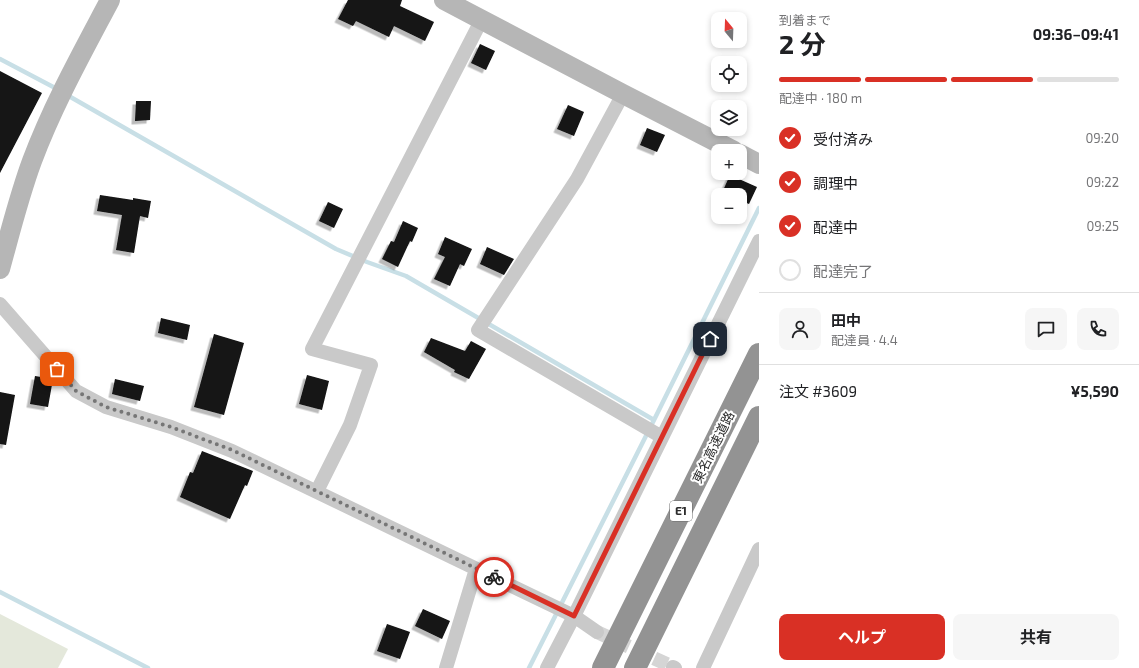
<!DOCTYPE html>
<html lang="ja">
<head>
<meta charset="utf-8">
<style>
	:root { --surface:#fff; --page:#f6f6f6; --text:#202124; --muted:#757577; --line:#e0e0e0; --accent:#d93025 }
	body { margin:0; font-family:"Exo 2","Noto Sans JP",sans-serif; background:var(--page); color:var(--text); height:100vh; display:flex; flex-direction:column; font-size:15px; white-space:nowrap }
	* { box-sizing:border-box; margin:0 }
	p { font-size:13px; color:var(--muted) }
	.icon { flex:none; width:22px; height:22px; fill:none; stroke:currentColor; stroke-width:2; stroke-linecap:round; stroke-linejoin:round }
	.map { position:relative; flex:1; overflow:hidden }
	.panel { display:flex; flex-direction:column; background:var(--surface); width:380px }
	.panel>* { flex:none }
	.needle { width:26px; rotate:341deg }
	.fabs { position:absolute; left:711px; top:12px; display:grid; gap:8px }
	.fabs a { display:grid; place-items:center; width:36px; height:36px; border-radius:8px; background:var(--surface); box-shadow:0 2px 6px #0003; font-size:20px }
	.pin { position:absolute; display:grid; place-items:center; width:34px; height:34px; color:#fff; margin:-17px; border-radius:8px; box-shadow:0 2px 6px #0006 }
	.courier { position:absolute; display:grid; place-items:center; width:40px; height:40px; margin:-20px; border:3px solid #d93025; border-radius:50%; background:#fff; color:#222; box-shadow:0 1px 5px #0007 }
	.head em { font-style:normal; font-weight:700 }
	.head div { display:flex; flex-direction:column-reverse }
	.head { display:flex; align-items:center; justify-content:space-between; height:68px; padding:0 20px }
	h1 { font-size:26px; font-weight:700; line-height:30px }
	.bar { display:grid; grid-template-columns:repeat(4,1fr); gap:6px 4px; align-content:center; height:48px; padding:0 20px }
	.bar i { height:5px; border-radius:3px; background:var(--line) }
	.bar .on { background:var(--accent) }
	.bar p { grid-column:span 4 }
	.line { display:flex; align-items:center; gap:10px; padding:0 20px; border-top:1px solid var(--line) }
	.line div { flex:1 }
	.round { display:grid; place-items:center; flex:none; width:42px; height:42px; border-radius:8px; background:var(--page) }
	ol { padding:0 20px; list-style:none }
	li { display:flex; align-items:center; gap:12px; height:44px }
	li p { margin-inline-start:auto }
	li .icon { padding:4px; border-radius:50%; background:var(--accent); color:#fff; stroke-width:4 }
	li:last-child { color:var(--muted) }
	li i { width:22px; height:22px; border:2px solid var(--line); border-radius:50% }
	.primary-button { display:flex; gap:8px; margin-top:auto; padding:8px 20px }
	.primary-button a { flex:1; height:46px; border-radius:8px; background:var(--accent); color:#fff; font-size:16px; font-weight:700; line-height:46px; text-align:center }
	.primary-button a+a { background:var(--page); color:var(--text) }
	main { display:flex; flex:1; min-height:0 }
	.map>svg:first-child { display:block }
</style>
</head>
<body>
<main>
<div class="map">
<svg width="759" height="668" viewBox="0 0 759 668">
	<defs>
		<filter id="shadow"><feDropShadow dx="-3.5" dy="3.5" stdDeviation="0" flood-color="#0004"/></filter>
	</defs>
	<rect width="100%" height="100%" fill="#fff"/>
	<path fill="#e4e8db" d="M 0,614 L 68,649 L 58,668 L 0,668 Z"/>
	<g fill="none" stroke-linecap="round" stroke-linejoin="round">
		<path stroke="#c8dfe6" stroke-width="4.5" d="M 0,59 L 59,90
			M 67,95 L 336,249 L 367,262 L 406,276 L 654,420
			M 0,592 L 148,668
			M 529,668 L 654,420 L 759,208"/>
	</g>
	<path fill="#131313" filter="url(#shadow)" d="M 348,0 L 402,0 L 400,6 L 434,22 L 425,41 L 394,26 L 389,37 L 356,21 L 353,26 L 338,19 Z
		M 480,44 L 495,51 L 486,70 L 471,63 Z
		M 0,71 L 42,93 L 0,173 Z
		M 136,101 L 151,101 L 150,120 L 135,121 Z
		M 568,105 L 584,112 L 574,136 L 557,129 Z
		M 647,128 L 665,135 L 657,152 L 640,145 Z
		M 730,175 L 757,187 L 749,204 L 740,200 L 740,195 L 721,195 Z
		M 100,195 L 133,200 L 133,198 L 151,201 L 148,218 L 140,216 L 134,253 L 116,250 L 122,215 L 97,211 Z
		M 328,202 L 343,209 L 334,228 L 319,221 Z
		M 403,221 L 418,228 L 412,242 L 410,241 L 398,267 L 382,259 L 391,241 L 394,242 Z
		M 445,237 L 472,249 L 464,266 L 460,264 L 450,286 L 434,279 L 445,257 L 438,254 Z
		M 487,247 L 514,259 L 504,275 L 480,264 Z
		M 161,318 L 190,325 L 187,340 L 158,333 Z
		M 214,334 L 244,343 L 224,415 L 194,407 Z
		M 431,338 L 465,351 L 471,341 L 486,349 L 469,379 L 454,372 L 455,370 L 424,352 Z
		M 307,375 L 329,381 L 322,410 L 299,404 Z
		M 35,376 L 53,379 L 48,407 L 30,404 Z
		M 115,379 L 144,386 L 140,401 L 112,394 Z
		M 0,392 L 15,395 L 6,445 L 0,444 Z
		M 202,451 L 253,471 L 247,486 L 245,485 L 230,519 L 180,497 L 190,472 L 193,473 Z
		M 423,609 L 450,621 L 442,639 L 415,626 Z
		M 387,624 L 410,632 L 400,659 L 377,651 Z"/>
	<g fill="none" stroke-linecap="round" stroke-linejoin="round">
		<path stroke="#d5d5d5" stroke-width="14" stroke-dasharray="14 7" stroke-linecap="butt" d="M 597,632 L 673,667"/>
		<path stroke="#c9c9c9" stroke-width="14" d="M 623,94 L 577,179 L 478,330 L 662,437
			M 0,304 L 76,391 L 106,407 L 171,427 L 232,451 L 574,616 L 597,632
			M 317,491 L 350,425 L 371,365 L 312,349 L 482,19
			M 673,667 L 675,668
			M 446,668 L 476,569
			M 547,668 L 574,616 L 759,241
			M 703,668 L 759,549"/>
		<path stroke="#b6b6b6" stroke-width="20" d="M 444,0 L 623,94 L 734,151
			M 740,154 L 759,164
			M 0,269 C 10,233 19,196 32,161 C 53,105 82,53 110,0"/>
		<path stroke="#939393" stroke-width="22" d="M 603,668 L 759,354
			M 635,668 L 759,417"/>
	</g>
	<g fill="none" stroke-linecap="round" stroke-linejoin="round">
		<path stroke="#767676" stroke-width="4" stroke-dasharray="0 7.2" d="M 57,369 L 76,391 L 106,407 L 171,427 L 232,450 L 494,577"/>
		<path stroke="#d93025" stroke-width="5" d="M 494,577 L 574,616 L 710,339"/>
	</g>
	<g text-anchor="middle" stroke-width="4" stroke-linejoin="round" paint-order="stroke">
		<rect fill="#fff" stroke="#6b6b6b" stroke-width="1" x="670" y="501" width="22" height="20" rx="3"/>
		<g font-size="12" font-weight="bold" fill="#2c2c2c">
			<text x="681" y="515">E1</text>
		</g>
		<g font-size="13" fill="#2c2c2c" stroke="#fff">
			<text transform="translate(713 447) rotate(-64)" y="5">東名高速道路</text>
		</g>
	</g>
</svg>
<div class="fabs">
<a><svg class="needle" viewBox="-14 -14 28 28"><path d="M0-13l5 13h-10z" fill="#e53935"/><path d="M0 13l5-13h-10z" fill="#757577"/></svg></a>
<a><svg class="icon" aria-label="locate" viewBox="0 0 24 24"><circle cx="12" cy="12" r="6"/><path d="M12 2v4M12 18v4M2 12h4M18 12h4"/></svg></a>
<a><svg class="icon" aria-label="layers" viewBox="0 0 24 24"><path d="M12 4l9 5-9 5-9-5zM3 14l9 5 9-5"/></svg></a>
<a>+</a>
<a>−</a>
</div>
<div class="pin" style="left:57px;top:369px;background:#ea580c"><svg class="icon" aria-label="bag" viewBox="0 0 24 24"><path d="M5 8h14l-1 12H6zM9 8a3 3 0 0 1 6 0"/></svg></div>
<div class="pin" style="left:710px;top:339px;background:#1f2937"><svg class="icon" aria-label="home" viewBox="0 0 24 24"><path d="M3 11l9-7 9 7M6 9v11h12V9"/></svg></div>
<div class="courier" style="left:494px;top:577px"><svg class="icon" aria-label="bike" viewBox="0 0 24 24"><circle cx="6" cy="16" r="4"/><circle cx="18" cy="16" r="4"/><path d="M6 16l4-8h5l3 8M10 8l3 8H6M13 5h3"/></svg></div>
</div>
<section class="panel">
<div class="head"><div><h1>2 分</h1><p>到着まで</p></div><em>09:36–09:41</em></div>
<div class="bar"><i class="on"></i><i class="on"></i><i class="on"></i><i></i><p>配達中 · 180 m</p></div>
<ol>
<li><svg class="icon" aria-label="check" viewBox="0 0 24 24"><path d="M5 12l5 5 9-10"/></svg>受付済み<p>09:20</p></li>
<li><svg class="icon" aria-label="check" viewBox="0 0 24 24"><path d="M5 12l5 5 9-10"/></svg>調理中<p>09:22</p></li>
<li><svg class="icon" aria-label="check" viewBox="0 0 24 24"><path d="M5 12l5 5 9-10"/></svg>配達中<p>09:25</p></li>
<li><i></i>配達完了</li>
</ol>
<div class="line" style="height:72px"><a class="round"><svg class="icon" aria-label="person" viewBox="0 0 24 24"><circle cx="12" cy="8" r="4"/><path d="M4 21q1-7 8-7t8 7"/></svg></a><div><b>田中</b><p>配達員 · 4.4</p></div><a class="round"><svg class="icon" aria-label="chat" viewBox="0 0 24 24"><path d="M4 5h16v11H9l-5 4z"/></svg></a><a class="round"><svg class="icon" aria-label="phone" viewBox="0 0 24 24"><path d="M5 4h4l2 5-3 2q2 4 5 5l2-3 5 2v4C11 20 4 13 5 4z"/></svg></a></div>
<div class="line" style="height:52px"><div>注文 #3609</div><b>¥5,590</b></div>
<div class="primary-button"><a>ヘルプ</a><a>共有</a></div>
</section>
</main>
</body>
</html>
